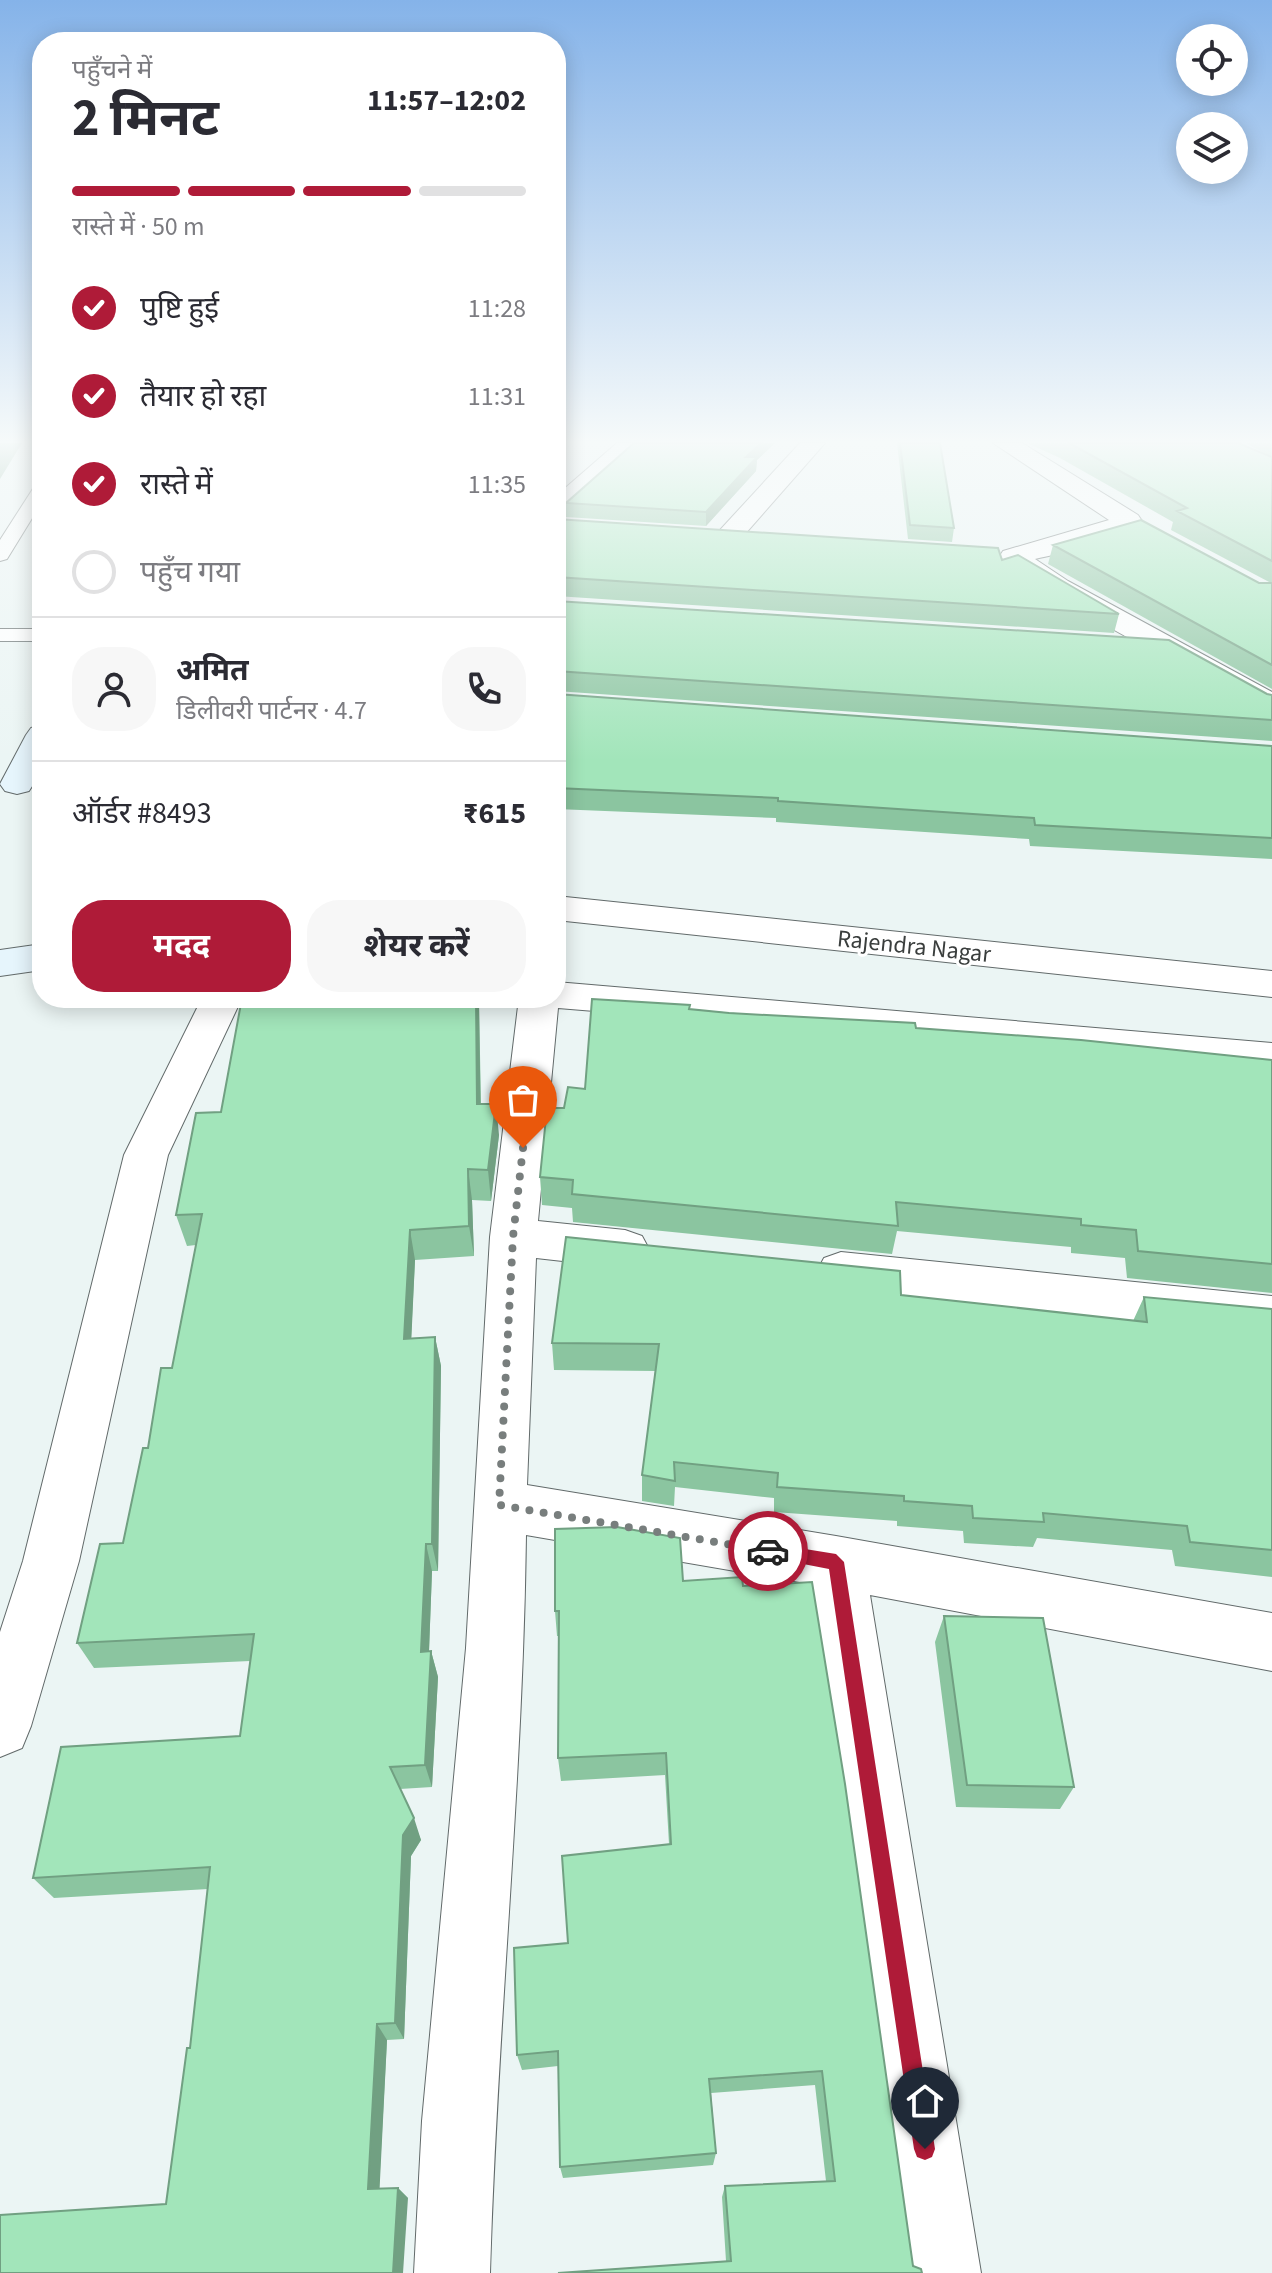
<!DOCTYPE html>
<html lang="hi">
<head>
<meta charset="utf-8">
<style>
	:root { --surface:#fff; --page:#f7f7f7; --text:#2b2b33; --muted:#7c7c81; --line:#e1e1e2; --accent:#af1b38 }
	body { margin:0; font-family:"Source Sans 3","Noto Sans Devanagari",sans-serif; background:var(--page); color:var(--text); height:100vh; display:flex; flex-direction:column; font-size:30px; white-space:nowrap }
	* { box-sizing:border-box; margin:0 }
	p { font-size:26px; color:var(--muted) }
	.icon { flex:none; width:44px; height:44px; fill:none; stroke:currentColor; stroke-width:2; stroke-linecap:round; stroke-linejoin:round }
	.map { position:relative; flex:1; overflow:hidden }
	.side { position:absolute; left:32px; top:32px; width:534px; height:976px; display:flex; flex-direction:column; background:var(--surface); border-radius:32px; box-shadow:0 4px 20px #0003 }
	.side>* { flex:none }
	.tools { position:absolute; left:1176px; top:24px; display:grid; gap:16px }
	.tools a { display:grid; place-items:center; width:72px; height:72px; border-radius:50%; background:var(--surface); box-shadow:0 4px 20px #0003; font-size:40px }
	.pin { position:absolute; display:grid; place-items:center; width:68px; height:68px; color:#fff; margin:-82px -34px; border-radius:50% 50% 50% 0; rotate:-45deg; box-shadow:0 0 8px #0007 }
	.pin .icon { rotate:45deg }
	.courier { position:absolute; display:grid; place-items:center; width:80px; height:80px; margin:-40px; border:6px solid #af1b38; border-radius:50%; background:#fff; color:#222; box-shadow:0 2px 10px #0007 }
	.summary em { font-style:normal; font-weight:700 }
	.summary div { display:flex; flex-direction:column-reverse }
	.summary { display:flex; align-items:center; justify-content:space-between; height:136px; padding:0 40px }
	h1 { font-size:52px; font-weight:700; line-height:60px }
	.bar { display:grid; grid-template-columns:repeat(4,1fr); gap:12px 8px; align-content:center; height:96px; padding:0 40px }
	.bar i { height:10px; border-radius:6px; background:var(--line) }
	.bar .active { background:var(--accent) }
	.bar p { grid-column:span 4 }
	.line { display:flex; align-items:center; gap:20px; padding:0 40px; border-top:2px solid var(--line) }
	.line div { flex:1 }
	.round { display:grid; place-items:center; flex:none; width:84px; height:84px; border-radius:32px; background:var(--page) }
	ol { padding:0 40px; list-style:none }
	li { display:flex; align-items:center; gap:24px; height:88px }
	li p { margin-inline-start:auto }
	li .icon { padding:8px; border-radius:50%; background:var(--accent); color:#fff; stroke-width:4 }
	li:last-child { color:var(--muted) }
	li i { width:44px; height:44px; border:4px solid var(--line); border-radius:50% }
	.button { display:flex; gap:16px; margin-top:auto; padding:16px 40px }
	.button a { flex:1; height:92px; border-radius:32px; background:var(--accent); color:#fff; font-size:32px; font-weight:700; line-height:92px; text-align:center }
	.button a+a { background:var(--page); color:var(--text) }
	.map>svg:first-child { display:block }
</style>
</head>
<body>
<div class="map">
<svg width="1272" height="2273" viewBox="0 0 1272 2273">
	<rect width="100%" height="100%" fill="#ebf5f4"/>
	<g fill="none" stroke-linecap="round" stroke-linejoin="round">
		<g stroke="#626a6a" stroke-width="2">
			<path id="service" d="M 42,483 L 42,502 L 7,559 L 0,561 L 0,540 L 36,484 Z
				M 0,629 L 42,629 L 42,641 L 0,641 Z"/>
		</g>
		<g stroke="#626a6a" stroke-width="2">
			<path id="minor" d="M 617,443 L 644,443 L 565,514 L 556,517 L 556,496 Z
				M 800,443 L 825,443 L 738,542 L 720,542 L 716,536 L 720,530 Z
				M 993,443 L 1022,443 L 1138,515 L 1142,521 C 1128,541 1060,553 1035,559 L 1068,581 L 1272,692 L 1272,714 L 1261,712 L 1048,593 L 1003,563 L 999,557 L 1003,551 L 1109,520 Z
				M 556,982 L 1272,1043 L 1272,1071 L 826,1030 L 558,1008 L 538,1221 L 625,1230 L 642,1236 L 649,1249 L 642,1262 L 625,1268 L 536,1258 L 527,1485 L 836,1536 L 1272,1613 L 1272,1671 L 870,1595 L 981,2273 L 905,2273 L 811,1584 L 526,1535 C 523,1781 497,2027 490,2273 L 414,2273 L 422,2121 L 466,1648 L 490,1237 L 519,998 L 556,998 Z
				M 202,998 L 242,998 L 168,1155 L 79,1561 L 31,1726 L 22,1748 L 0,1757 L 0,1632 L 23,1561 L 124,1155 Z
				M 841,1252 L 1272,1296 L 1272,1336 L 841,1290 L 824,1284 L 817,1271 L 824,1258 Z"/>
		</g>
		<g stroke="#626a6a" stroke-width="2">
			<path id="tertiary" d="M 556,896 L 1272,971 L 1272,997 L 556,920 Z"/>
		</g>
		<g stroke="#626a6a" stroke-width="2">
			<path id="secondary" d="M 42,725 C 42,751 44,770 29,791 L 17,794 L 5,791 L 0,784 L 26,735 L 31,728 Z
				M 42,944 L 42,970 L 0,976 L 0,950 Z"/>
		</g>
		<use href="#service" fill="#fff" fill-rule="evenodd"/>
		<use href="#minor" fill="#fff" fill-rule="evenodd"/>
		<use href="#tertiary" fill="#fff" fill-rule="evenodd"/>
		<use href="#secondary" fill="#e6f5fc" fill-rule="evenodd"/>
	</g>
	<path fill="#8bc5a0" d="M 634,443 L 775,443 L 757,460 L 756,471 L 706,526 L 566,517 L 566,503 Z
		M 897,443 L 940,443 L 954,528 L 952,542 L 908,539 Z
		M 1027,443 L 1238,443 L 1272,458 L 1272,689 L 1048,564 L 1053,545 L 1259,583 L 1271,583 L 1171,530 L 1173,522 L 1060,458 Z
		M 1245,443 L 1272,443 L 1272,457 Z
		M 556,519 L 1002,560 L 1119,614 L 1114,633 L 556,596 Z
		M 556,601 L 1272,695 L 1272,741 L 556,691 Z
		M 556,694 L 1272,746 L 1272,859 L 1030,846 L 1029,839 L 776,822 L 776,818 L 556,809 Z
		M 476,998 L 478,998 L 479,1003 L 481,1104 L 499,1135 L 491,1201 L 472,1200 L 474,1256 L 415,1260 L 411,1338 L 435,1337 L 441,1366 L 438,1571 L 432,1571 L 429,1652 L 431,1651 L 438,1677 L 432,1787 L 400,1789 L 421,1840 L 411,1856 L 404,2039 L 387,2040 L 379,2189 L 398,2188 L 408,2198 L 166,2204 L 190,2048 L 208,1889 L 54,1898 L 33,1878 L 240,1736 L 250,1661 L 94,1668 L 77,1643 L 123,1543 L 148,1448 L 172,1368 L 196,1245 L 187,1246 L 176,1215 Z
		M 689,1009 L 1272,1060 L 1272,1293 L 1127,1278 L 1125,1258 L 1071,1253 L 1071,1247 L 897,1231 L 892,1254 L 573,1222 L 572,1208 L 542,1205 L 540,1177 L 564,1108 L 585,1089 Z
		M 901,1295 L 1133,1321 L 1144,1297 L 1272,1309 L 1272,1577 L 1175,1566 L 1172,1550 L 1037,1538 L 1033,1547 L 964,1543 L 963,1531 L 897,1526 L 897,1521 L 774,1512 L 774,1498 L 675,1487 L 674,1506 L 642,1501 L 642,1475 L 655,1371 L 554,1370 L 552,1343 Z
		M 683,1581 L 743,1586 L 913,2266 L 726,2261 L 722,2197 L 725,2186 L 826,2181 L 815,2085 L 711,2093 L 716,2153 L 713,2165 L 563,2178 L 560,2167 L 558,2066 L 522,2070 L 517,2055 L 568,1943 L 669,1844 L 665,1775 L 561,1781 L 558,1758 L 559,1636 L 557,1636 L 555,1611 Z
		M 944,1616 L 1074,1787 L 1060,1809 L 956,1807 L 935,1642 Z"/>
	<path fill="#71a082" d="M 0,443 L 22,443 L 0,479 Z
		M 761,443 L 775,443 L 757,460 L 756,471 L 706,526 L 706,512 L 746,457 Z
		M 476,998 L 478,998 L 479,1003 L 481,1135 L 477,1104 Z
		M 496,1104 L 499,1135 L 491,1201 L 488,1170 Z
		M 468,1169 L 472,1200 L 474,1256 L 469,1226 Z
		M 410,1230 L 415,1260 L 410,1368 L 404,1339 Z
		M 435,1337 L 441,1366 L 438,1571 L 432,1544 Z
		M 426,1544 L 432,1571 L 428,1677 L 421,1652 Z
		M 431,1651 L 438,1677 L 432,1787 L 425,1765 Z
		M 414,1818 L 421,1840 L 411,1856 L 404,2039 L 395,2023 L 403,1835 Z
		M 377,2024 L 387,2040 L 379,2200 L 368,2189 Z
		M 398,2188 L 408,2198 L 403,2273 L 393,2273 Z"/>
	<path fill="#a2e5ba" stroke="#71a082" stroke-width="2" d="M 634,443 L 761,443 L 746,457 L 757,457 L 706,512 L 566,503 Z
		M 900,443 L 940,443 L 954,528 L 910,525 Z
		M 1069,443 L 1238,443 L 1272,457 L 1272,561 L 1177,511 L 1187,508 Z
		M 556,519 L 998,548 L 1002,560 L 1018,555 L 1119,614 L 556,577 Z
		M 1141,520 L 1259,583 L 1272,583 L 1272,665 L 1053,545 Z
		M 556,601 L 1169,640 L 1267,694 L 1272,695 L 1272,720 L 556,671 Z
		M 556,694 L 1272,746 L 1272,838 L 1035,825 L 1034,818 L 778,801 L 778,798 L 556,788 Z
		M 242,998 L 476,998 L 477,1104 L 496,1104 L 488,1170 L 468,1169 L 469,1226 L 410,1230 L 404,1339 L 435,1337 L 432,1544 L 426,1544 L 421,1652 L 431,1651 L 425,1765 L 390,1767 L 414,1818 L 403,1835 L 395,2023 L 377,2024 L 368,2189 L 398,2188 L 393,2273 L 0,2273 L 0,2215 L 166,2204 L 187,2048 L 190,2048 L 210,1867 L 33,1878 L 61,1747 L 240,1736 L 254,1634 L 77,1643 L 100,1544 L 123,1543 L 143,1448 L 148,1448 L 161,1368 L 172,1368 L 202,1214 L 176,1215 L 196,1113 L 221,1112 Z
		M 592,999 L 690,1005 L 689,1009 L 729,1013 L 915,1023 L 916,1028 L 1081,1040 L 1272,1060 L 1272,1264 L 1138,1251 L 1136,1230 L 1081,1225 L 1081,1219 L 896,1202 L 898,1226 L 572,1194 L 573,1180 L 540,1177 L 547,1108 L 564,1108 L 568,1087 L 585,1089 Z
		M 566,1237 L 900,1271 L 901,1295 L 1147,1322 L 1144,1297 L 1272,1309 L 1272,1550 L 1190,1542 L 1187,1526 L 1043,1513 L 1044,1522 L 973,1518 L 972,1506 L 904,1501 L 904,1496 L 777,1487 L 778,1473 L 674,1462 L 675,1481 L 642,1475 L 659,1344 L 552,1343 Z
		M 617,1527 L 680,1538 L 683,1581 L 742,1577 L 743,1586 L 812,1582 L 845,1784 L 913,2266 L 921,2269 L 922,2273 L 558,2273 L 731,2261 L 725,2186 L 835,2181 L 822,2071 L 709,2079 L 716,2153 L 560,2167 L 558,2051 L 517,2055 L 514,1948 L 568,1943 L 562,1856 L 671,1844 L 666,1753 L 558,1758 L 559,1611 L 555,1611 L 555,1529 Z
		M 944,1616 L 1043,1618 L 1074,1787 L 967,1785 Z"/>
	<linearGradient id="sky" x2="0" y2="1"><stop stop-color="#85b3e9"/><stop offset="0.58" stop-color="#f6fafa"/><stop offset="1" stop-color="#f6fafa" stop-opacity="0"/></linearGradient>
	<rect width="1272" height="761" fill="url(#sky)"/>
	<path fill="#af1b38" d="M 768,1543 L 836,1554 L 844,1562 L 935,2149 L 932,2157 L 925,2160 L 917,2157 L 914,2149 L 829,1569 L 762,1556 L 760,1551 L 762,1545 Z"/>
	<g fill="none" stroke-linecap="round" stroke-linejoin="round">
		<path stroke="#787e7d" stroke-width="8" stroke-dasharray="0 14.4" d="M 523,1148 L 513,1237 L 499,1505 L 768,1551"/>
	</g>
	<g text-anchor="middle" stroke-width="6" stroke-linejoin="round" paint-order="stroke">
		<g font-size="24" fill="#3a3e3d" stroke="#fff">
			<text transform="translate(914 946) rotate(6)" y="8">Rajendra Nagar</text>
		</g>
	</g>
</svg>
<div class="tools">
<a><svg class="icon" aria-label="locate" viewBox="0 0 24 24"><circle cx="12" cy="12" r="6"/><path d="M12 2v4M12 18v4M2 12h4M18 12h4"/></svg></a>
<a><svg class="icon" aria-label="layers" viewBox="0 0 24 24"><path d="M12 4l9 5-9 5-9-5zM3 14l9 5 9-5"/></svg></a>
</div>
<div class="pin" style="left:523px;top:1148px;background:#ea580c"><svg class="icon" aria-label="bag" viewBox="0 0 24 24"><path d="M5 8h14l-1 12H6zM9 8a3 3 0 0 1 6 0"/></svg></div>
<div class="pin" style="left:925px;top:2149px;background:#1f2937"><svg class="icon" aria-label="home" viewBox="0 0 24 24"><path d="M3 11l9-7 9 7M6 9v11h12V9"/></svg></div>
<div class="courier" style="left:768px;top:1551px"><svg class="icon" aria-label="car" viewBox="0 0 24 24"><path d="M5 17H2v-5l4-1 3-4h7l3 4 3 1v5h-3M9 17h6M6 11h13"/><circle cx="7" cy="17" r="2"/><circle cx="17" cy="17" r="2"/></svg></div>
<section class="side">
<div class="summary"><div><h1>2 मिनट</h1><p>पहुँचने में</p></div><em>11:57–12:02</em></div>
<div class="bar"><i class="active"></i><i class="active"></i><i class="active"></i><i></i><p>रास्ते में · 50 m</p></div>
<ol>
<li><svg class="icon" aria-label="check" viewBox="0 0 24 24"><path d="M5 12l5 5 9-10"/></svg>पुष्टि हुई<p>11:28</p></li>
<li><svg class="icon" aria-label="check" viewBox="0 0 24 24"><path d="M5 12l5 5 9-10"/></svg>तैयार हो रहा<p>11:31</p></li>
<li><svg class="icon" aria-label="check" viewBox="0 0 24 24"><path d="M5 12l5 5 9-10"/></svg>रास्ते में<p>11:35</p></li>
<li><i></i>पहुँच गया</li>
</ol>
<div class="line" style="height:144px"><a class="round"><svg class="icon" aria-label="person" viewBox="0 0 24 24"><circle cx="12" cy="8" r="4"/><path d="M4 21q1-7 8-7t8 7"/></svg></a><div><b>अमित</b><p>डिलीवरी पार्टनर · 4.7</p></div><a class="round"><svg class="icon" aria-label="phone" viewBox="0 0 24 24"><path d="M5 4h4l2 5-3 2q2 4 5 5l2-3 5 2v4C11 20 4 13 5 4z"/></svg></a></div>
<div class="line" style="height:104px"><div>ऑर्डर #8493</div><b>₹615</b></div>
<div class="button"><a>मदद</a><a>शेयर करें</a></div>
</section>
</div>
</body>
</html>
